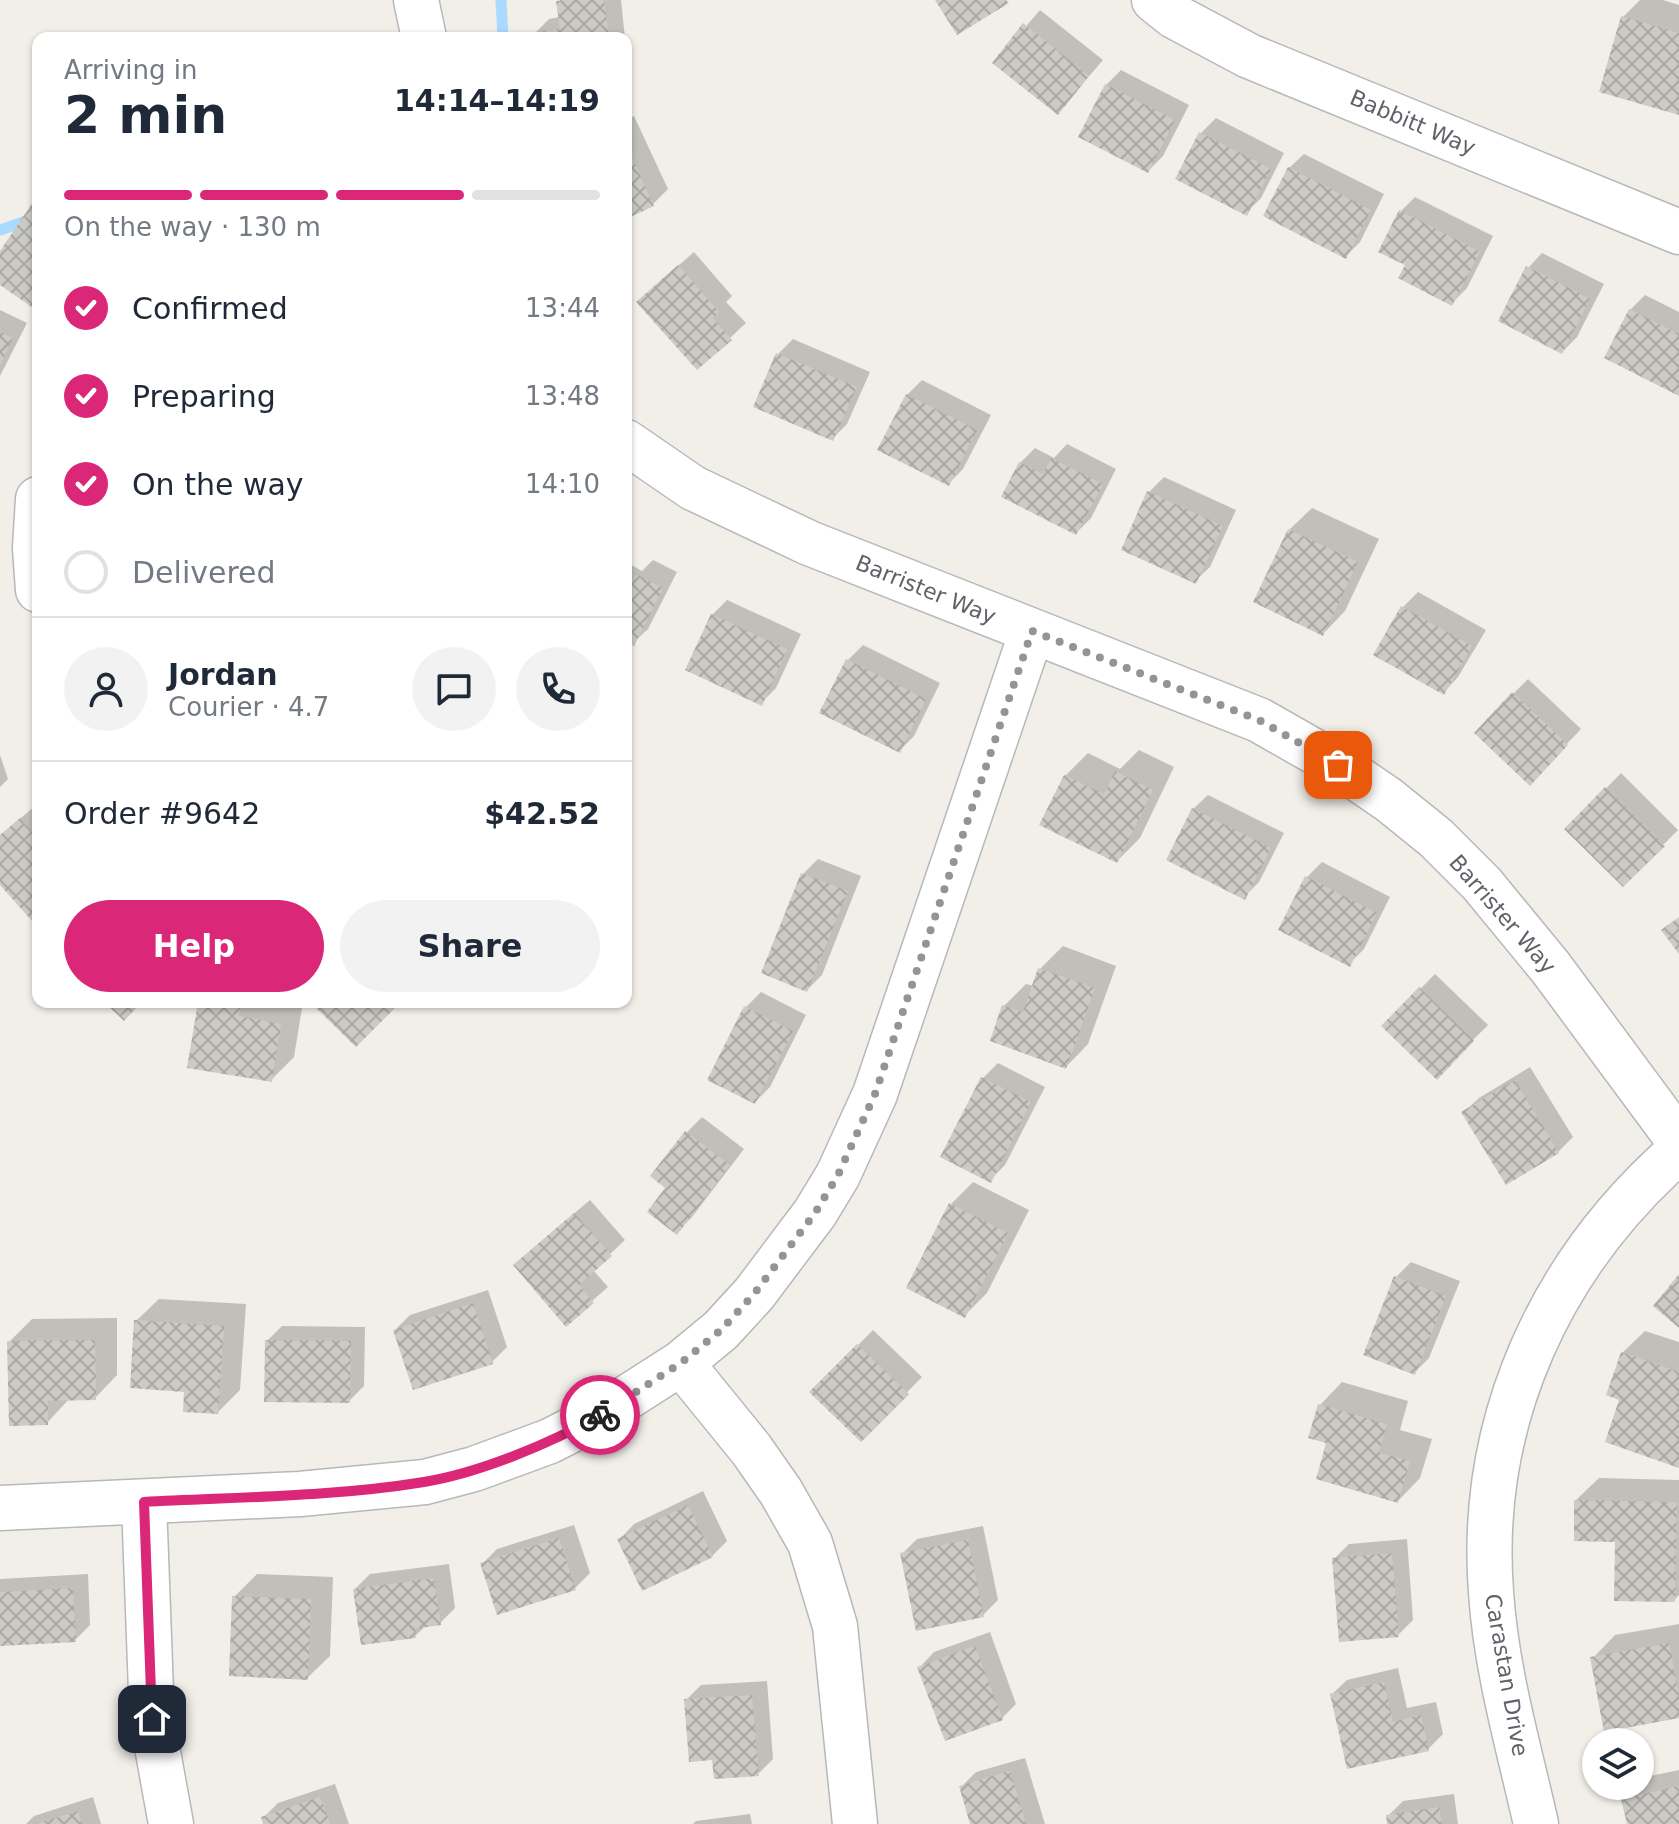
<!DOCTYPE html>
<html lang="en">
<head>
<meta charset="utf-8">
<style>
	:root { --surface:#fff; --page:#f2f2f3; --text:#1f2937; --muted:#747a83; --line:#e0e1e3; --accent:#db2777 }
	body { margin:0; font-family:"DejaVu Sans",sans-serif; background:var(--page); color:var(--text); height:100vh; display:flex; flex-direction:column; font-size:30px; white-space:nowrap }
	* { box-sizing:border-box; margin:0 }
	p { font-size:26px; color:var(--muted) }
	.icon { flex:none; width:44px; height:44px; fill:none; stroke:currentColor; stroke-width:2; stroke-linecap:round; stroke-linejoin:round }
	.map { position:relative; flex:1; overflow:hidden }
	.drawer { position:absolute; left:32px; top:32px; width:600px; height:976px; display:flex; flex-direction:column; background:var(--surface); border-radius:16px; box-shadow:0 2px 6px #0004 }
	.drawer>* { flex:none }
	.controls { position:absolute; left:1582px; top:1728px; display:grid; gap:16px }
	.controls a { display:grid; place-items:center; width:72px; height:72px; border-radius:50%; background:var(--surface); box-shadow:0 2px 6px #0004; font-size:40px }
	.pin { position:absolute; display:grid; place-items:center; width:68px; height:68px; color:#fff; margin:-34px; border-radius:16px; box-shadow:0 4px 12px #0006 }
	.courier { position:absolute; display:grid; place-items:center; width:80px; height:80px; margin:-40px; border:6px solid #db2777; border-radius:50%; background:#fff; color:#222; box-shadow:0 2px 10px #0007 }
	.summary em { font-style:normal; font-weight:700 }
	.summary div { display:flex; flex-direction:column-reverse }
	.summary { display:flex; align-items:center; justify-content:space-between; height:136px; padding:0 32px }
	h1 { font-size:52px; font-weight:700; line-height:60px }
	.bar { display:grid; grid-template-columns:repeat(4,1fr); gap:12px 8px; align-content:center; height:96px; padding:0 32px }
	.bar i { height:10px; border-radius:6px; background:var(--line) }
	.bar .active { background:var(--accent) }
	.bar p { grid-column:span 4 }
	.line { display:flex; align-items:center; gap:20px; padding:0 32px; border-top:2px solid var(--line) }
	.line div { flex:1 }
	.round { display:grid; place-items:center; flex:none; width:84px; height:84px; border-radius:42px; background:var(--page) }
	ol { padding:0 32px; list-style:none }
	li { display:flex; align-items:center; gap:24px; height:88px }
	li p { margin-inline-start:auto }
	li .icon { padding:8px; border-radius:50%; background:var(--accent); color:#fff; stroke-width:4 }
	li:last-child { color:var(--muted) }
	li i { width:44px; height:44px; border:4px solid var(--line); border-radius:50% }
	.button { display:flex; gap:16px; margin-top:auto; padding:16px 32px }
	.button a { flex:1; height:92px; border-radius:48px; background:var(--accent); color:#fff; font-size:32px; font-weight:700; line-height:92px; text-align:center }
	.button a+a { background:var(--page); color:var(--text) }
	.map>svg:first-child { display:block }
</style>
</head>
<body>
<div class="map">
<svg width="1679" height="1824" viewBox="0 0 1679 1824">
	<defs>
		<pattern id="building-cross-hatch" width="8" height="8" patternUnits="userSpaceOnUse" patternTransform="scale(2)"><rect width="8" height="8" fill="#cccac5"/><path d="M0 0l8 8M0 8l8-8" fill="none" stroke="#a9a8a4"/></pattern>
	</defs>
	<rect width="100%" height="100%" fill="#f1efe8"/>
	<path fill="#0003" d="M 560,0 L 621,0 L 625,38 L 535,38 L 534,34 L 549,19 L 560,17 Z
		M 1640,0 L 1663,0 L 1679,5 L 1679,113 L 1623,17 Z
		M 1040,10 L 1103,60 L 1058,112 L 995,62 Z
		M 1121,70 L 1189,105 L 1163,156 L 1148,171 L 1106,85 Z
		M 634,116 L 668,189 L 653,204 L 626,217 L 626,120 Z
		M 1216,118 L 1284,153 L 1261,198 L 1246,213 L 1201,133 Z
		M 1304,154 L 1384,194 L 1360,242 L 1346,256 L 1289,168 Z
		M 1415,197 L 1493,236 L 1467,288 L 1452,303 L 1408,265 L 1400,212 Z
		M 38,199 L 38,305 L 36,307 L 0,283 L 0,255 Z
		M 694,252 L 732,296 L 726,302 L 746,323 L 698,368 L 654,287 Z
		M 1542,253 L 1604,284 L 1577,337 L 1562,352 L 1528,268 Z
		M 1645,295 L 1679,312 L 1679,393 L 1630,310 Z
		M 0,310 L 27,323 L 0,376 Z
		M 793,339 L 870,372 L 847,424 L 832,439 L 755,406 L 778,354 Z
		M 922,380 L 991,415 L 963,469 L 948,484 L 907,395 Z
		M 1067,444 L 1116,469 L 1091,518 L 1076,533 L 1020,463 L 1035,448 L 1054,458 Z
		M 1164,477 L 1236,510 L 1210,567 L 1195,581 L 1149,492 Z
		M 1312,508 L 1379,539 L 1345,611 L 1323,634 L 1289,530 Z
		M 653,560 L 677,572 L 648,629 L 633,643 L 626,640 L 626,562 L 642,571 Z
		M 1418,592 L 1486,630 L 1458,677 L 1444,692 L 1376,654 L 1403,607 Z
		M 727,600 L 801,634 L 776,688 L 761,703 L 712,615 Z
		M 863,645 L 940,683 L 914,736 L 899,751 L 848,660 Z
		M 1528,679 L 1581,729 L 1544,768 L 1513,694 Z
		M 1139,750 L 1174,767 L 1140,838 L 1117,861 L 1065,776 L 1088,753 L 1120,769 Z
		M 0,755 L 8,779 L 0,787 Z
		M 1621,773 L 1678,830 L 1623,885 L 1567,829 Z
		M 1208,795 L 1284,833 L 1259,882 L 1244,897 L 1193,809 Z
		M 36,805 L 38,807 L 38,913 L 0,882 L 0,836 Z
		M 818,859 L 861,876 L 822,975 L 807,990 L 803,874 Z
		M 1322,862 L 1390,897 L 1364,949 L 1349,964 L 1307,877 Z
		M 1063,946 L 1116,966 L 1088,1044 L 1066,1067 L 1004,1006 L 1026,984 L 1034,986 L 1040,969 Z
		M 1435,974 L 1488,1025 L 1436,1077 L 1384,1026 Z
		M 761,992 L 806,1015 L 770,1087 L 755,1102 L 746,1007 Z
		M 200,1002 L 303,1002 L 294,1057 L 271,1080 Z
		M 998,1063 L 1045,1087 L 1005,1165 L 990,1180 L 983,1078 Z
		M 1530,1067 L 1573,1137 L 1558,1152 L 1464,1112 L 1479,1098 Z
		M 702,1117 L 744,1149 L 692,1217 L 677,1232 L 668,1188 L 653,1176 L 687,1132 Z
		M 973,1182 L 1029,1210 L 987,1293 L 964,1316 L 951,1204 Z
		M 590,1200 L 625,1240 L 593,1270 L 608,1287 L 566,1324 L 531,1250 Z
		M 1411,1262 L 1460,1281 L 1429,1358 L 1414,1373 L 1396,1277 Z
		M 488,1290 L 507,1347 L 492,1362 L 395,1330 L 410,1315 Z
		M 159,1299 L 246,1304 L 240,1390 L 218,1412 L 187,1391 L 136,1321 Z
		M 117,1318 L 117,1375 L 95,1398 L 70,1398 L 47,1423 L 9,1342 L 32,1319 Z
		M 282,1326 L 365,1327 L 364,1386 L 349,1401 L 267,1341 Z
		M 873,1330 L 922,1377 L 861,1439 L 812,1392 Z
		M 1645,1331 L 1679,1342 L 1679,1465 L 1622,1399 L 1622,1353 Z
		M 1342,1382 L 1408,1401 L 1400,1430 L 1432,1439 L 1420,1478 L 1398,1501 L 1329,1442 L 1320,1405 Z
		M 1599,1478 L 1679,1480 L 1679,1595 L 1674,1600 L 1576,1500 Z
		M 703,1491 L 727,1541 L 712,1556 L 620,1539 L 634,1524 Z
		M 574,1525 L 590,1573 L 575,1588 L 482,1564 L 497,1549 Z
		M 983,1526 L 998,1600 L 983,1615 L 902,1554 L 917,1539 Z
		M 1407,1539 L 1413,1620 L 1398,1635 L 1334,1559 L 1349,1544 Z
		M 449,1564 L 455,1608 L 440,1623 L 427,1625 L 415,1636 L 355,1589 L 370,1574 Z
		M 88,1574 L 90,1625 L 75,1640 L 0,1644 L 0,1579 Z
		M 257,1574 L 333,1577 L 330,1656 L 307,1678 L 234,1597 Z
		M 1679,1624 L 1679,1716 L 1593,1658 L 1615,1635 Z
		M 990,1632 L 1016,1704 L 1001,1719 L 920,1667 L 934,1652 Z
		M 1398,1668 L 1407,1708 L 1436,1702 L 1443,1734 L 1428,1749 L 1332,1694 L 1347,1680 Z
		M 767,1681 L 773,1759 L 758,1774 L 714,1758 L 686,1700 L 701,1685 Z
		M 1025,1758 L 1045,1824 L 972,1824 L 961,1787 L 976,1772 Z
		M 1679,1770 L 1679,1824 L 1629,1824 L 1623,1800 L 1637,1786 L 1640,1786 L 1646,1777 Z
		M 335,1784 L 349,1824 L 265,1824 L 263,1818 L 278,1803 Z
		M 1454,1794 L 1458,1824 L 1389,1824 L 1388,1816 L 1403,1801 Z
		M 93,1797 L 101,1824 L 26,1824 L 34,1816 Z
		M 750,1814 L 752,1824 L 693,1824 L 696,1821 Z"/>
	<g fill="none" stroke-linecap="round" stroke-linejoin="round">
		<path stroke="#aadaff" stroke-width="11" d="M 501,0 L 503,38
			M 0,230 L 38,217"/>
	</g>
	<path fill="url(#building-cross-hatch)" d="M 566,0 L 604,0 L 609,38 L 533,38 L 532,33 L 560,29 L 556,1 Z
		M 935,0 L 1006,0 L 1009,3 L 957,35 Z
		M 1621,16 L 1679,33 L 1679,115 L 1599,92 Z
		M 1023,23 L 1089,76 L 1058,115 L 992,63 Z
		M 1105,84 L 1175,120 L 1148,173 L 1078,137 Z
		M 1199,132 L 1271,169 L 1247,216 L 1175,179 Z
		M 626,145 L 654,206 L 626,219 Z
		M 1288,167 L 1371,210 L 1346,259 L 1263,216 Z
		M 35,199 L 38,201 L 36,310 L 0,285 L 0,251 Z
		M 1399,210 L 1480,252 L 1452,306 L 1398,278 L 1405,265 L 1378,252 Z
		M 678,265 L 719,312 L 713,318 L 732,340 L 697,370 L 636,302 Z
		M 1526,266 L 1590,299 L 1562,354 L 1498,321 Z
		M 1629,309 L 1679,334 L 1679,396 L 1604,358 Z
		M 0,332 L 13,338 L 0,365 Z
		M 776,353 L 857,387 L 833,441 L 753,407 Z
		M 906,394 L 977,430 L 949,486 L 877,450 Z
		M 1051,458 L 1103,484 L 1076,535 L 1001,497 L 1019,462 L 1043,474 Z
		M 1147,491 L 1223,526 L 1196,584 L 1121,550 Z
		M 1288,529 L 1358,562 L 1323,636 L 1253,602 Z
		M 636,574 L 663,588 L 634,646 L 626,642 L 626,585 L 630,587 Z
		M 1401,606 L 1472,646 L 1444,695 L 1373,655 Z
		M 711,614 L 787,649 L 762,706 L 685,670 Z
		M 846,659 L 926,699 L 900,753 L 819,713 Z
		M 1512,692 L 1568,745 L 1530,786 L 1474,733 Z
		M 1115,771 L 1153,790 L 1117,863 L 1039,825 L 1064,775 L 1104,794 Z
		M 1605,787 L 1665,846 L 1623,887 L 1564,829 Z
		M 1192,808 L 1271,848 L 1245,900 L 1166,860 Z
		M 20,818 L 38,839 L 38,916 L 32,921 L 0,885 L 0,835 Z
		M 801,873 L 848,891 L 807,992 L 761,973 Z
		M 1305,876 L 1377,913 L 1350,967 L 1278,930 Z
		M 1679,917 L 1679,954 L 1661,930 Z
		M 1038,968 L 1095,988 L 1066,1069 L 990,1041 L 1002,1005 L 1023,1012 Z
		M 1419,987 L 1474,1041 L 1437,1080 L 1381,1026 Z
		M 104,1002 L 142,1002 L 124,1021 Z
		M 198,1002 L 241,1002 L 239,1016 L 281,1024 L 272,1082 L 187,1068 Z
		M 324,1002 L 401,1002 L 356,1047 L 317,1009 Z
		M 744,1006 L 793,1031 L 755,1104 L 707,1080 Z
		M 981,1077 L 1031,1102 L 991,1183 L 940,1157 Z
		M 1515,1080 L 1559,1153 L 1506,1185 L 1461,1112 Z
		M 685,1131 L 730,1165 L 677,1235 L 647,1212 L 665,1188 L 650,1176 Z
		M 949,1203 L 1008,1233 L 965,1318 L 906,1288 Z
		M 574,1213 L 612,1256 L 579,1285 L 594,1303 L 566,1327 L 513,1265 Z
		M 1679,1274 L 1679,1328 L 1653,1306 Z
		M 1394,1276 L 1446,1296 L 1415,1375 L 1363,1355 Z
		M 473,1303 L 493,1364 L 413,1390 L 393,1330 Z
		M 134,1320 L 224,1326 L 218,1414 L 183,1412 L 184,1392 L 130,1388 Z
		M 95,1340 L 96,1400 L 48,1401 L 48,1425 L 9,1426 L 7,1341 Z
		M 265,1340 L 351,1341 L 350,1403 L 264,1402 Z
		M 857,1344 L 909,1394 L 861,1442 L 809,1392 Z
		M 1621,1352 L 1679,1372 L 1679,1468 L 1605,1442 L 1619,1400 L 1606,1395 Z
		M 1318,1404 L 1387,1424 L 1379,1453 L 1410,1461 L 1398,1503 L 1316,1479 L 1326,1443 L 1308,1438 Z
		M 1574,1500 L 1677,1502 L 1675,1602 L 1614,1601 L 1615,1542 L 1574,1541 Z
		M 688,1505 L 713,1557 L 642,1591 L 617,1539 Z
		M 559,1538 L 576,1590 L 497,1615 L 480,1563 Z
		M 968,1540 L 984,1617 L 916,1631 L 900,1553 Z
		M 1392,1553 L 1399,1637 L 1339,1642 L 1332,1558 Z
		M 434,1578 L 441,1625 L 415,1629 L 416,1638 L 361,1645 L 353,1589 Z
		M 73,1588 L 76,1642 L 0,1646 L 0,1592 Z
		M 232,1596 L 311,1599 L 308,1680 L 229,1676 Z
		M 1669,1643 L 1679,1696 L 1679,1718 L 1604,1732 L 1590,1657 Z
		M 975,1646 L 1003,1720 L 945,1741 L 917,1667 Z
		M 1384,1682 L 1393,1722 L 1421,1715 L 1429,1751 L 1347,1769 L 1330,1694 Z
		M 752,1695 L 759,1776 L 714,1779 L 712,1760 L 689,1762 L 684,1699 Z
		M 1010,1771 L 1026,1824 L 970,1824 L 959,1786 Z
		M 1679,1786 L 1679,1824 L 1627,1824 L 1621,1799 Z
		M 320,1797 L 330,1824 L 263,1824 L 261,1817 Z
		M 1439,1807 L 1442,1824 L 1387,1824 L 1386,1815 Z
		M 78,1811 L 82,1824 L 39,1824 L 39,1823 Z"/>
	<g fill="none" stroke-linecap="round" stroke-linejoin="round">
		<g stroke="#b5b8bc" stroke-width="47">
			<path id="minor" d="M 416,0 L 424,38
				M 1154,0 L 1174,16 L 1249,56 L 1679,232
				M 626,442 L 693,488 L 809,543 L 1259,720 L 1338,765 L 1389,800 L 1436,838 L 1482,884 L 1551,968 L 1679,1141
				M 38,499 L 35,548 L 38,590
				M 681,1363 L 751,1449 L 781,1492 L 810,1543 L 835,1626 L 855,1824
				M 144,1502 L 152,1719 L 171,1824
				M 0,1508 L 300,1494 L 425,1482 L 474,1469 L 550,1441 L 595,1418 L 681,1363 L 721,1330 L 754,1294 L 815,1213 L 838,1175 L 875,1094 L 1032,631
				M 1536,1824 C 1519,1748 1496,1670 1491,1592 C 1478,1420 1551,1263 1679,1151"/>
		</g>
		<use href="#minor" stroke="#fff" stroke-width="44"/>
	</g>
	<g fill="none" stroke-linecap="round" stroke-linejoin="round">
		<path stroke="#929495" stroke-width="8" stroke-dasharray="0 14.4" d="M 600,1415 L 681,1363 L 721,1330 L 754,1294 L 815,1213 L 838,1175 L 875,1094 L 1032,631 L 1259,720 L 1338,765"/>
		<path stroke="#db2777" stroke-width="10" d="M 152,1719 L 144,1502 C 237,1497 332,1497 424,1482 C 479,1473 552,1443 600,1415"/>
	</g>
	<g text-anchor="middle" stroke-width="6" stroke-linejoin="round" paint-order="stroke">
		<g font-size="22" fill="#5f6368" stroke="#fff">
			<text transform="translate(1413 122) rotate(23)" y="8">Babbitt Way</text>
			<text transform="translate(926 589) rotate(22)" y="8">Barrister Way</text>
			<text transform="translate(1503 914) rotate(49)" y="8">Barrister Way</text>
			<text transform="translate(1507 1675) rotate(80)" y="8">Carastan Drive</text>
		</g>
	</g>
</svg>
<div class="controls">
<a><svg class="icon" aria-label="layers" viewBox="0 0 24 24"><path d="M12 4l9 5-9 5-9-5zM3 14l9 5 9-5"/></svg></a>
</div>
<div class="pin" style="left:1338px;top:765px;background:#ea580c"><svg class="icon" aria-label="bag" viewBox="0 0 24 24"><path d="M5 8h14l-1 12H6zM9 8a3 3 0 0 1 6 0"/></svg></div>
<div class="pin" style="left:152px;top:1719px;background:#1f2937"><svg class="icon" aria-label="home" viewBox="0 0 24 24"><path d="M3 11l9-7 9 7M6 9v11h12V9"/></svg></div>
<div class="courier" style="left:600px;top:1415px"><svg class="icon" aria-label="bike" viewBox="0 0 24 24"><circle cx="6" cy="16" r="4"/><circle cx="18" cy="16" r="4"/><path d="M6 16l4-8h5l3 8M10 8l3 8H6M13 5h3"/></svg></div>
<section class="drawer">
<div class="summary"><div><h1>2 min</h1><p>Arriving in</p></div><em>14:14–14:19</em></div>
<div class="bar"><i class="active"></i><i class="active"></i><i class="active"></i><i></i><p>On the way · 130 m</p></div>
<ol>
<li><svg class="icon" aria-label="check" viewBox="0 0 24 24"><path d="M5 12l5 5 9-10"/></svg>Confirmed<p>13:44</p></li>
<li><svg class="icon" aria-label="check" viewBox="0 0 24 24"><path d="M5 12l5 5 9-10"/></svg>Preparing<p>13:48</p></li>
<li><svg class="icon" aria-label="check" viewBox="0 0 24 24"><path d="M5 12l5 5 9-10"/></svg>On the way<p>14:10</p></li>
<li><i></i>Delivered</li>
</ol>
<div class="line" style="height:144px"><a class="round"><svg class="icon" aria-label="person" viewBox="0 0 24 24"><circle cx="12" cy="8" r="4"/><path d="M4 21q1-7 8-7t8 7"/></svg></a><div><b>Jordan</b><p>Courier · 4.7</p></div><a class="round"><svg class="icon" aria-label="chat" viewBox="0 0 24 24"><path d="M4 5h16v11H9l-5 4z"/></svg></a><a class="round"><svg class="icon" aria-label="phone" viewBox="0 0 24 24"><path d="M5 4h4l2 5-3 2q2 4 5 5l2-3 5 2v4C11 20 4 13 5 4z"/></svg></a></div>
<div class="line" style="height:104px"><div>Order #9642</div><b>$42.52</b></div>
<div class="button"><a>Help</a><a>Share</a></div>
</section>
</div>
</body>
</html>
